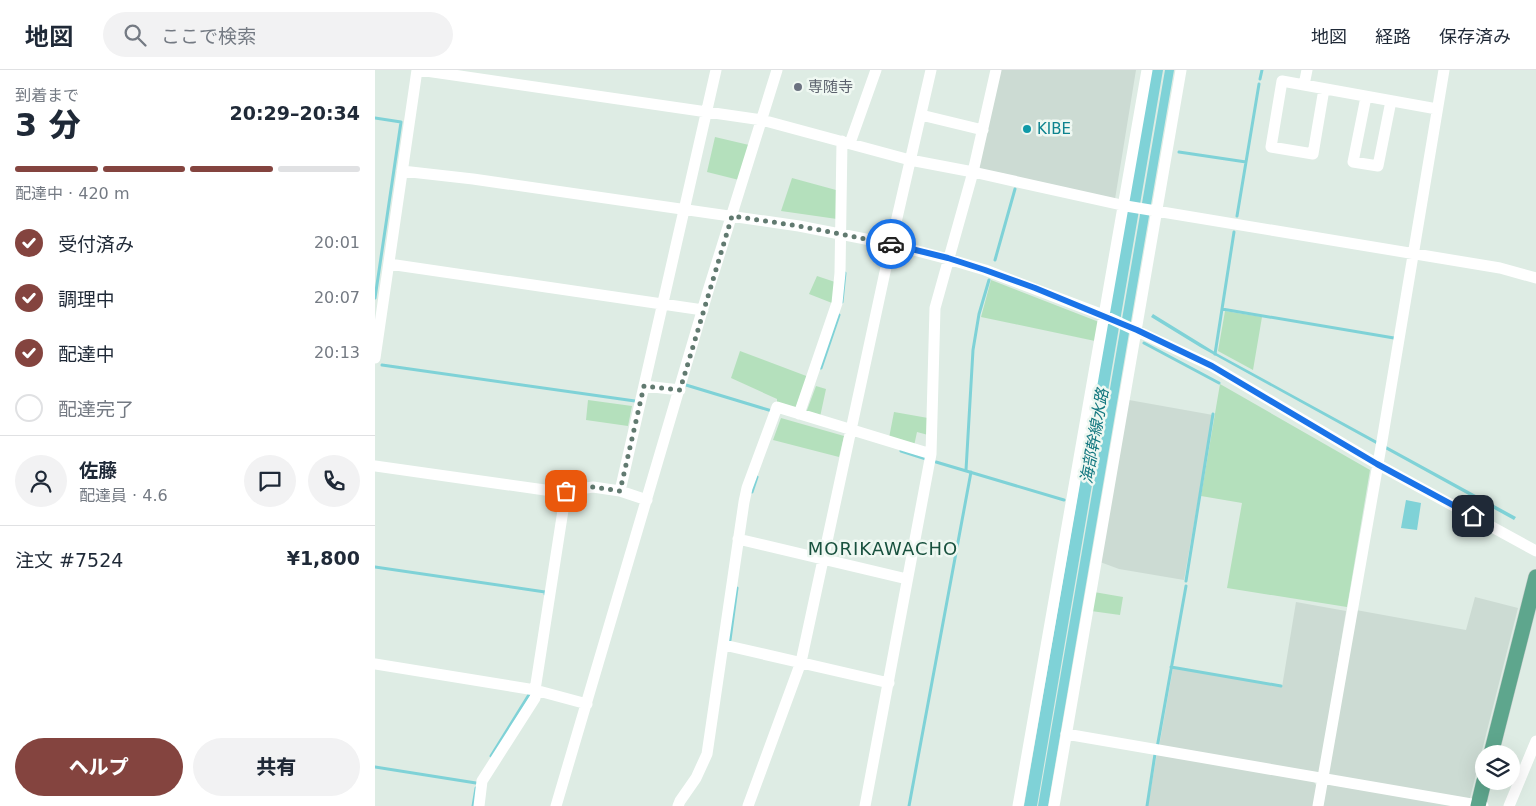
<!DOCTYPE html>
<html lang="ja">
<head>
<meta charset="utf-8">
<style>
	:root { --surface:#fff; --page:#f2f2f3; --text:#1f2937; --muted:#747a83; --line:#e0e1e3; --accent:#84443f }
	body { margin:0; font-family:"DejaVu Sans","Noto Sans JP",sans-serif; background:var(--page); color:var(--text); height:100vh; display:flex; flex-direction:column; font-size:19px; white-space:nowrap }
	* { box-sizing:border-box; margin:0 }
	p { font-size:16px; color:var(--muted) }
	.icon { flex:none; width:28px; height:28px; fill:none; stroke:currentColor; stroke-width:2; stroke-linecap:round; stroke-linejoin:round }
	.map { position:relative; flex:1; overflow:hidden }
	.drawer { display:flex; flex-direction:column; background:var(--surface); width:375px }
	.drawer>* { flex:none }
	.buttons { position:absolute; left:1100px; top:675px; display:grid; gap:10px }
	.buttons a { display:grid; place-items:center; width:45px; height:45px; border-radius:50%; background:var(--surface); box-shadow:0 5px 20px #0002; font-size:25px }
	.pin { position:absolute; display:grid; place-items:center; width:42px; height:42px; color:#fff; margin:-21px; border-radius:10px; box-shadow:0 2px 8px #0006 }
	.courier { position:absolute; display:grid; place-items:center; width:50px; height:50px; margin:-25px; border:4px solid #1a73e8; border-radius:50%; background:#fff; color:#222; box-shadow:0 1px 6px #0007 }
	.overview em { font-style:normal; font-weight:800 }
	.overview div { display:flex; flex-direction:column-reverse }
	.overview { display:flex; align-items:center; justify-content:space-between; height:85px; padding:0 15px }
	h1 { font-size:32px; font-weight:800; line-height:38px }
	.bar { display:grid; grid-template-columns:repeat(4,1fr); gap:8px 5px; align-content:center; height:60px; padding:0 15px }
	.bar i { height:6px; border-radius:4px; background:var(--line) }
	.bar .active { background:var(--accent) }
	.bar p { grid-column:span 4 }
	.line { display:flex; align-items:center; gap:12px; padding:0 15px; border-top:1px solid var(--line) }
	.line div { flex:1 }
	.round { display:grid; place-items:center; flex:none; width:52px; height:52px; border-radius:26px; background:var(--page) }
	ol { padding:0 15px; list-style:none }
	li { display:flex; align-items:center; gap:15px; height:55px }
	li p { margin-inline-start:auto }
	li .icon { padding:5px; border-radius:50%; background:var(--accent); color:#fff; stroke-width:4 }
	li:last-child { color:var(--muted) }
	li i { width:28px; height:28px; border:2px solid var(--line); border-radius:50% }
	.button { display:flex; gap:10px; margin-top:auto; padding:10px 15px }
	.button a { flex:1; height:58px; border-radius:30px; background:var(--accent); color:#fff; font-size:20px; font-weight:800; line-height:58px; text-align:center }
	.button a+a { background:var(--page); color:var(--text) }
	header { display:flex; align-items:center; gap:30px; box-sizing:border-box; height:70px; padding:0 25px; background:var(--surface); border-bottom:1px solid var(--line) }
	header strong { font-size:24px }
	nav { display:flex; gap:28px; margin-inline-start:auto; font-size:18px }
	.search { width:350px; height:45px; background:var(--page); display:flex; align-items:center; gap:12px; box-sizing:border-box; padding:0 18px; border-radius:28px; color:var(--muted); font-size:19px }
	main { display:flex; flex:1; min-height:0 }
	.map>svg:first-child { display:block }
</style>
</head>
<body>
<header>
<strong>地図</strong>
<div class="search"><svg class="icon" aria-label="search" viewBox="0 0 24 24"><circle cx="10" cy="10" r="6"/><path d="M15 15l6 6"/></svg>ここで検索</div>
<nav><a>地図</a><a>経路</a><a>保存済み</a></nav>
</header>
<main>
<section class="drawer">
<div class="overview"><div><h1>3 分</h1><p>到着まで</p></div><em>20:29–20:34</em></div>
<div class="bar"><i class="active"></i><i class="active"></i><i class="active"></i><i></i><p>配達中 · 420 m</p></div>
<ol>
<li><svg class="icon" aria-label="check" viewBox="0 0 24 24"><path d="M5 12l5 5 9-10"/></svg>受付済み<p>20:01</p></li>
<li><svg class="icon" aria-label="check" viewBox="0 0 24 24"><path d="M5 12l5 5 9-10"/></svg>調理中<p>20:07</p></li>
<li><svg class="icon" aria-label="check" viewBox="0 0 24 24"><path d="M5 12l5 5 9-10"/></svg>配達中<p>20:13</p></li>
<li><i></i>配達完了</li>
</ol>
<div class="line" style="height:90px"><a class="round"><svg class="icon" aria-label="person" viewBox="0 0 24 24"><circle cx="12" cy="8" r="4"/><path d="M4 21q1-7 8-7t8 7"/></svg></a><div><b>佐藤</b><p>配達員 · 4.6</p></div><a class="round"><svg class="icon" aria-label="chat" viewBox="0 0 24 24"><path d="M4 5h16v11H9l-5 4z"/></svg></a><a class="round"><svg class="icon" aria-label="phone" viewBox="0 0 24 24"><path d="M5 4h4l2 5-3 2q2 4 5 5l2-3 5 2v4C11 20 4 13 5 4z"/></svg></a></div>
<div class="line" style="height:65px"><div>注文 #7524</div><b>¥1,800</b></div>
<div class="button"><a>ヘルプ</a><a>共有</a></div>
</section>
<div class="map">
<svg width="1161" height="736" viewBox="0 0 1161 736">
	<rect width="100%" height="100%" fill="#deece4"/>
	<path fill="#ccdbd3" d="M 625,0 L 761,0 L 740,129 L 605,99 L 604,96 Z
		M 754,330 L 838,345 L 809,510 L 744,499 L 725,492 Z
		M 1100,527 L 1143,538 L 1094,732 L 951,707 L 981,540 L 1091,560 Z
		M 921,532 L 971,541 L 945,703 L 784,677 L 798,598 L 907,617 Z
		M 782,683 L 938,710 L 942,717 L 939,736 L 773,736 Z
		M 951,714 L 1088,736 L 947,736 Z"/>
	<path fill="#b4e0bc" d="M 340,67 L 374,75 L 364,110 L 332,102 Z
		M 417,108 L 461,120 L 462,149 L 406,141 Z
		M 442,206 L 460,212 L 457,233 L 434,224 Z
		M 616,210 L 724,252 L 720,271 L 606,247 Z
		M 850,241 L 887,247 L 878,300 L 843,281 Z
		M 365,281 L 434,307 L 423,339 L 402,334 L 402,329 L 356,308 Z
		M 845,314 L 995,400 L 972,537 L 852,518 L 867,433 L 826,426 Z
		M 441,316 L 451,319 L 445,347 L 431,343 Z
		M 213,330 L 257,336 L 253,356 L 211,350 Z
		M 519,342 L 553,348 L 553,365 L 542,362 L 539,376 L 514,368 Z
		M 406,348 L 469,366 L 464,387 L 398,370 Z
		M 719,522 L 748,527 L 745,545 L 716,541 Z"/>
	<path fill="#7fd2d7" d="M 776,0 L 788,0 L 662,736 L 649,736 Z
		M 790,0 L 799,0 L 673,736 L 663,736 Z
		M 778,244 L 843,284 L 1141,447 L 1139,450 L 825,277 L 776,247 Z
		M 1031,430 L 1046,433 L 1042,460 L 1026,458 Z"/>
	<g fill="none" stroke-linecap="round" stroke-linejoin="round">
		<path stroke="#7fd2d7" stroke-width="3" d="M 885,9 L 887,0
			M 0,48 L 26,52 L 0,228
			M 804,82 L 871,92
			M 862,146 L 884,14
			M 620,190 L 640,119
			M 467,232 L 470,203
			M 847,239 L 1019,268
			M 769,273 L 844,313
			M 840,284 L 859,162
			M 7,295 L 260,331
			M 446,298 L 464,245
			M 311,315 L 397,341
			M 526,381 L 551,389
			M 561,392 L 689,430
			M 591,400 L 598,280 L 604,244 L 614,210
			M 377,422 L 382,407
			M 0,497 L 170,522 L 170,524
			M 811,511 L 838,344
			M 355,570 L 362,518
			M 796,597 L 906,616
			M 782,678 L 811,516
			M 116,686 L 155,623
			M 0,697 L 101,713
			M 98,736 L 101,718
			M 534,736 L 596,402
			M 772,736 L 780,684"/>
		<g stroke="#c0c9c6" stroke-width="16">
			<path id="major" d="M 1116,684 L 1161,507
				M 1103,736 L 1109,711"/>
		</g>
		<path stroke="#fff" stroke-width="11" d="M 44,0 L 387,50 L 535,90 L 598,102 L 751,136 L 1125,198 L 1161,208
			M 929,15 L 932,0
			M 949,19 L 938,84 L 896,77 L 907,11 L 1062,39
			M 991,27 L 978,92 L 1003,96 L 1016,31
			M 546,45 L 608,60
			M 475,73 L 501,0
			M 27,101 L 98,109 L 424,156 L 516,174 L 573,189 L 610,200 L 728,245 L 837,296 L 1002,394 L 1161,481
			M 14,194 L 328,240
			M 0,288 L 42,0
			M 269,316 L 305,320
			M 424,344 L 462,233 L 465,203 L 467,71
			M 0,396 L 184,422 L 218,417 L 245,421 L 272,430
			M 245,421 L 341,0
			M 363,469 L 532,509
			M 349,575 L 514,613
			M 0,594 L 160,620 L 212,634
			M 160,620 L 191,421
			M 691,664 L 1108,736
			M 104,736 L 107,711 L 160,628 L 162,620
			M 181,736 L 333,221 L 402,0
			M 303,736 L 305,731 L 321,708 L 332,684 L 369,432 L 372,418 L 402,337 L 556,384
			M 373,736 L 426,592 L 516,174 L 556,0
			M 490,736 L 556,384 L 560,238 L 598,102 L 621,0
			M 643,736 L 772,0
			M 679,736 C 721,490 764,245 806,0
			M 943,736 L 1007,371 L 1069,0
			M 1134,736 L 1161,671"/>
		<use href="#major" stroke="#5ea68d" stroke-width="15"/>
	</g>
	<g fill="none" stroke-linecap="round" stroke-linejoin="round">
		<path stroke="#617a70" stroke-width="5" stroke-dasharray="0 9" d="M 191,421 L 218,417 L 245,421 L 269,316 L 305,320 L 357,146 L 424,156 L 516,174"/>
		<path stroke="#1a73e8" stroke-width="6" d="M 516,174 L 573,188 L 610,200 L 660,218 L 762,260 L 837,296 L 1002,394 L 1098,446"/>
	</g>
	<circle fill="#6b7280" stroke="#eff8f2" stroke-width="2" cx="423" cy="17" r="5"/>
	<circle fill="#0f9aa8" stroke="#eff8f2" stroke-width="2" cx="652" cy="59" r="5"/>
	<g text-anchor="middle" stroke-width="5" stroke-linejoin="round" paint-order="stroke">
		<g font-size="15" fill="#5b616d" stroke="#eff8f2" text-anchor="start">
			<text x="433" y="22">専随寺</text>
		</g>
		<g font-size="15" fill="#0d838f" stroke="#eff8f2" text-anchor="start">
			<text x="662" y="64">KIBE</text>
		</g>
		<g font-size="16" font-style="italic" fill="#12777f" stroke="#eff8f2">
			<text transform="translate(719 366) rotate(-80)" y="6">海部幹線水路</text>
		</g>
		<g font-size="18" letter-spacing="1" fill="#18513e" stroke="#eff8f2">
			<text x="508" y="485">MORIKAWACHO</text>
		</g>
	</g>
</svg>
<div class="buttons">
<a><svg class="icon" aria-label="layers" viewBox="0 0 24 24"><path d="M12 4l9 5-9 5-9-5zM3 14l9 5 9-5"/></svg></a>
</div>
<div class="pin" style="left:191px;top:421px;background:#ea580c"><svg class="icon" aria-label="bag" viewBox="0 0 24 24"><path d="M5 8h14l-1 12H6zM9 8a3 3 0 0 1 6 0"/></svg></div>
<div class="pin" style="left:1098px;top:446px;background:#1f2937"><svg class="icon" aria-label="home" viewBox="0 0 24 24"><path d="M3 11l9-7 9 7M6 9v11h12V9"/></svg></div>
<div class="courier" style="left:516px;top:174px"><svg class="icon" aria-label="car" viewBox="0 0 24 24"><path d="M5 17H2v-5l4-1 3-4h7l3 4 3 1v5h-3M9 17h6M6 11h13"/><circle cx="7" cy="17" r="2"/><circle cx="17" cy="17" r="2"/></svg></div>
</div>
</main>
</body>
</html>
